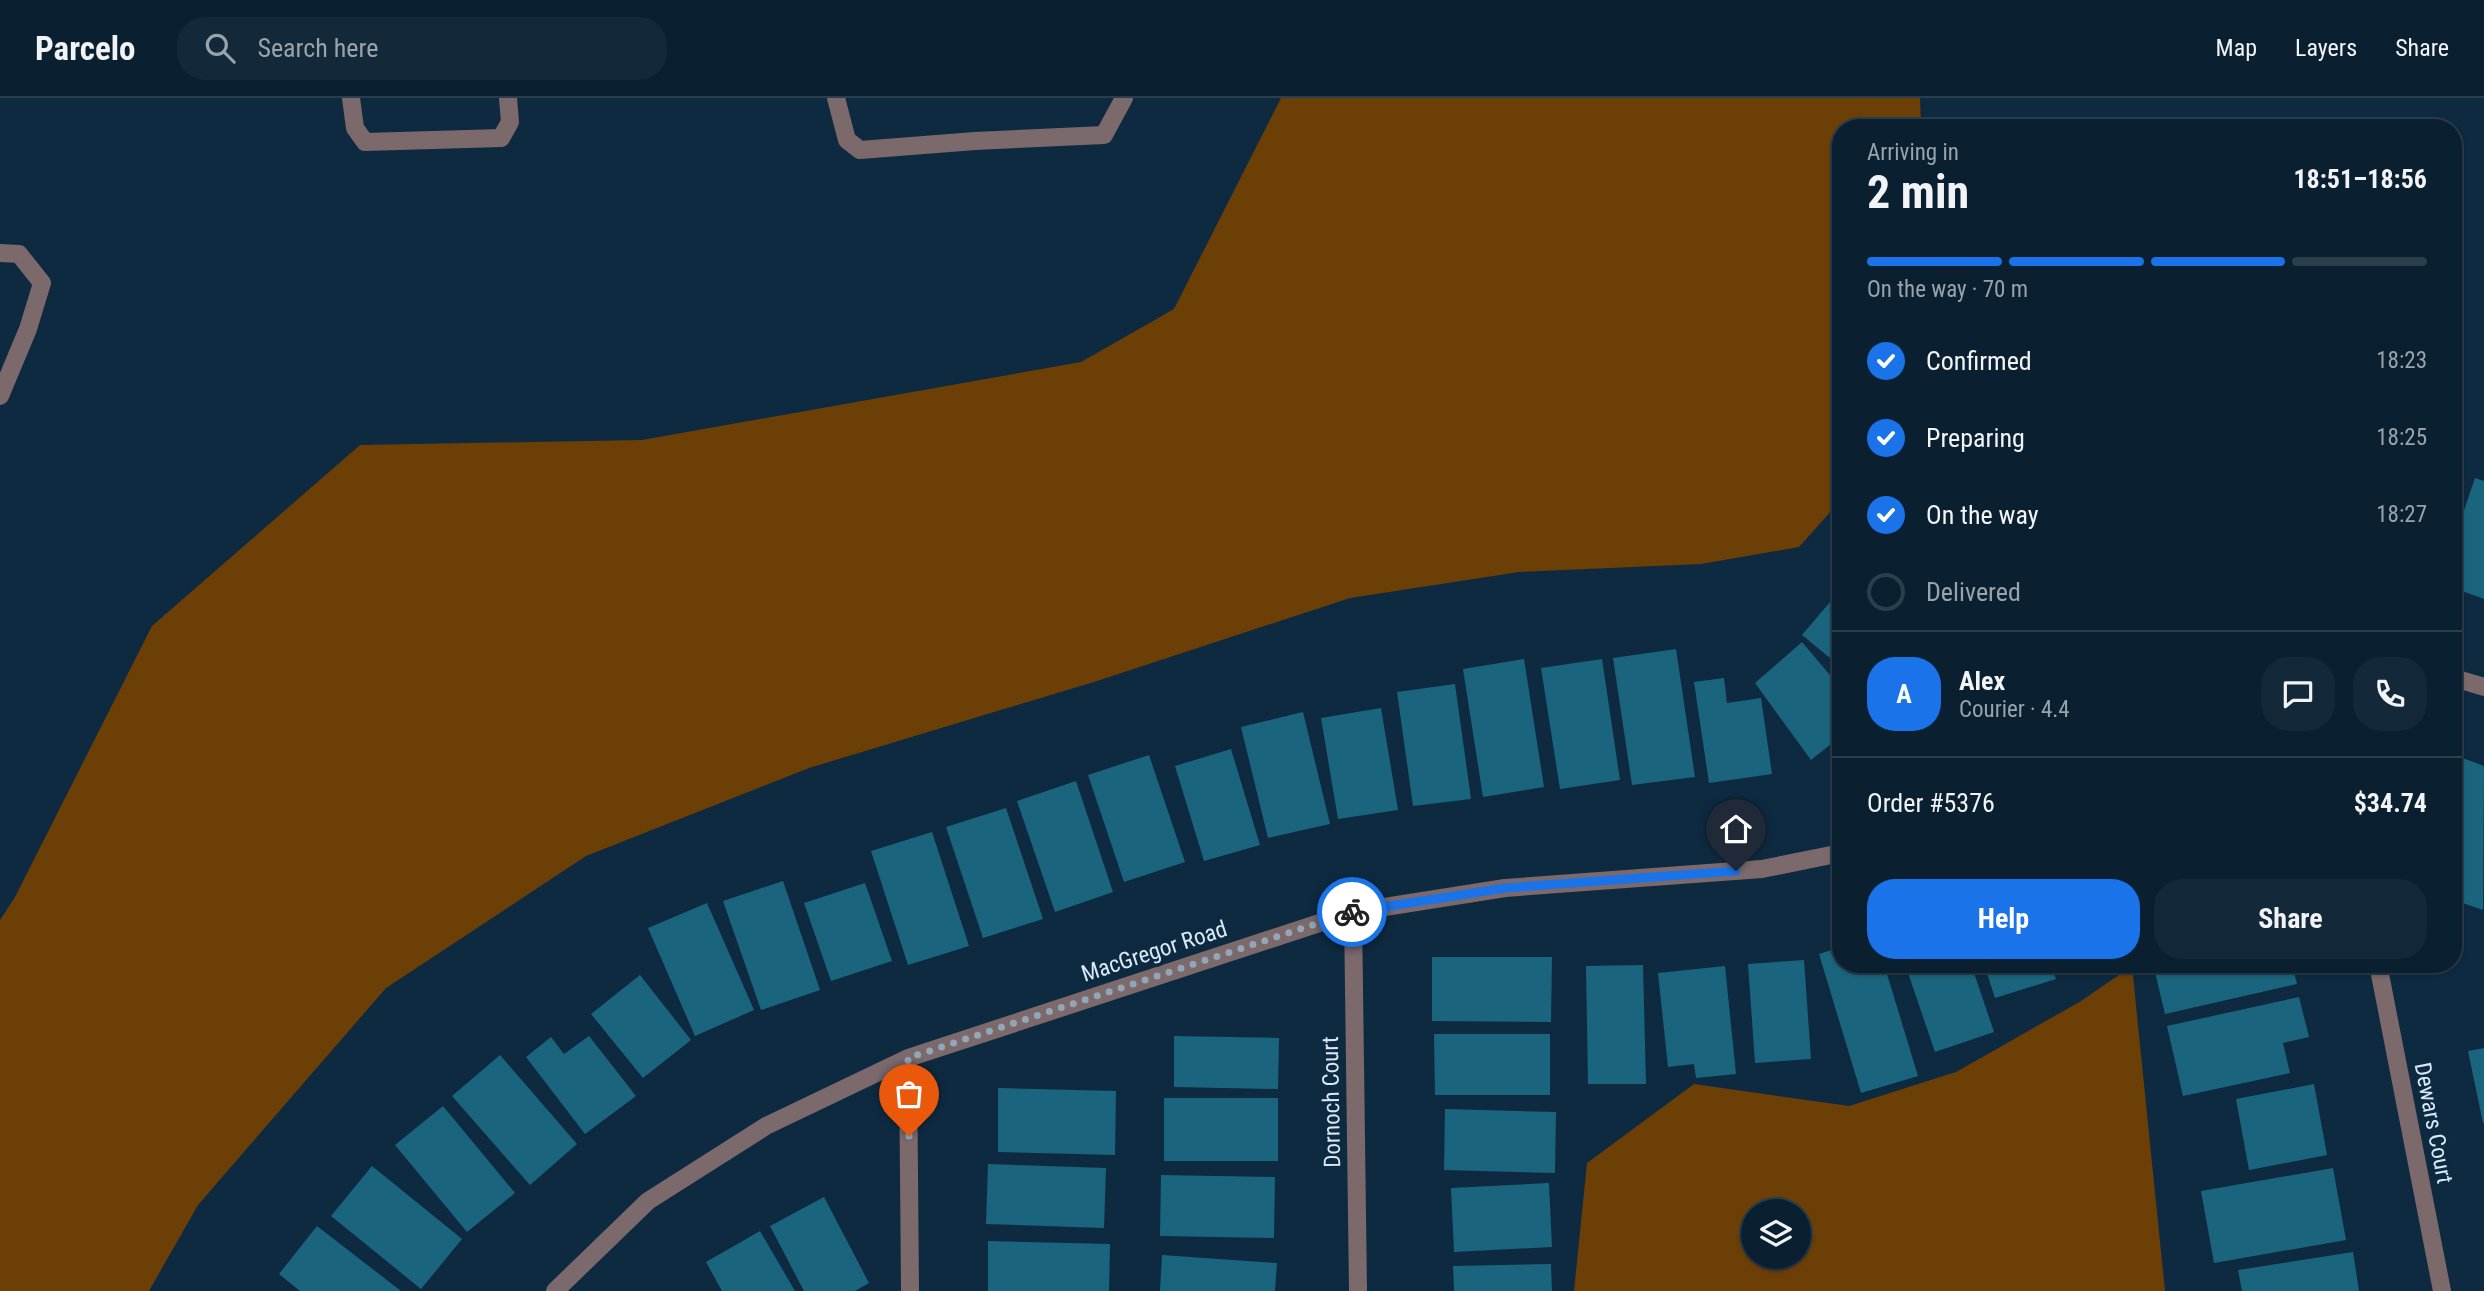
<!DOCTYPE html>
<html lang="en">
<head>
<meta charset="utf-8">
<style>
	:root { --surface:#0a2030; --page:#132838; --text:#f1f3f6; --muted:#99a3ab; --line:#2a3e4c; --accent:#1a73e8 }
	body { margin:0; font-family:"Roboto Condensed",sans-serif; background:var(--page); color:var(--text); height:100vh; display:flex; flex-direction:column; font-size:26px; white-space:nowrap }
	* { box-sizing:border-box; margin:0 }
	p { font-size:23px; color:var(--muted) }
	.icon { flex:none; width:38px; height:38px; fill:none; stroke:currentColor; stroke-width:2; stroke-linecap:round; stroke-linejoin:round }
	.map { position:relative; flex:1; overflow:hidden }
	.panel { position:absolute; left:1832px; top:21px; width:630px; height:854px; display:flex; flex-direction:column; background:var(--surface); border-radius:28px; box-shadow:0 2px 5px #0004,0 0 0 2px var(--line) }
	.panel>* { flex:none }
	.tools { position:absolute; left:1741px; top:1101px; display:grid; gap:14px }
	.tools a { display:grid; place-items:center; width:70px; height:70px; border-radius:50%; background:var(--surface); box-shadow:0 2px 5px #0004,0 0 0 2px var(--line); font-size:35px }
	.pin { position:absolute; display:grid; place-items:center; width:60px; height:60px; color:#fff; margin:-72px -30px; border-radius:50% 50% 50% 0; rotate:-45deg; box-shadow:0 0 7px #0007 }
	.pin .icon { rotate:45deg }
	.courier { position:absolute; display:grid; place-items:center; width:70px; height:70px; margin:-35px; border:5px solid #1a73e8; border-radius:50%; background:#fff; color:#222; box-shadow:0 2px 9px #0007 }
	.headline em { font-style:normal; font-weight:700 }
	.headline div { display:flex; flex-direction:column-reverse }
	.headline { display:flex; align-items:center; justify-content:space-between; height:119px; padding:0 35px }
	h1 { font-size:46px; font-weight:700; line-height:52px }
	.bar { display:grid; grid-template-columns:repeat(4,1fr); gap:10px 7px; align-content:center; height:84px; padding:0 35px }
	.bar i { height:9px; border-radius:5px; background:var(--line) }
	.bar .on { background:var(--accent) }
	.bar p { grid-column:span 4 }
	.line { display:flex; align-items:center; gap:18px; padding:0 35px; border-top:2px solid var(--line) }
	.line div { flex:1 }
	.round { display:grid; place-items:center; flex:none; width:74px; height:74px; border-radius:28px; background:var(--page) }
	ol { padding:0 35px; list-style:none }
	li { display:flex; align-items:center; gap:21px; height:77px }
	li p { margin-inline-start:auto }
	li .icon { padding:7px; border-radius:50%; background:var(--accent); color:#fff; stroke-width:4 }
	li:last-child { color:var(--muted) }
	li i { width:38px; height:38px; border:4px solid var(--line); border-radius:50% }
	.action { display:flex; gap:14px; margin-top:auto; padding:14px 35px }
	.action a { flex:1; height:80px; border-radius:28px; background:var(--accent); color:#fff; font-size:28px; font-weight:700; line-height:80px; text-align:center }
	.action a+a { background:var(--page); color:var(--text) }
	header { display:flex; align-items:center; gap:42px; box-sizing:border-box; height:98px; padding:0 35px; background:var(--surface); border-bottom:2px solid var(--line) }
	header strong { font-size:33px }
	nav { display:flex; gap:38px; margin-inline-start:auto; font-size:24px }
	.search { width:490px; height:63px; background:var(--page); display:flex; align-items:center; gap:18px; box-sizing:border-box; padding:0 24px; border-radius:28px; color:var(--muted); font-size:26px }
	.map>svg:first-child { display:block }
</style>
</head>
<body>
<header>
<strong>Parcelo</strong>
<div class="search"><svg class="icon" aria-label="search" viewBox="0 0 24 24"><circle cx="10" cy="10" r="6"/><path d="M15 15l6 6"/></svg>Search here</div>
<nav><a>Map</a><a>Layers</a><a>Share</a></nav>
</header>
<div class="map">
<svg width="2484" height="1193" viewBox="0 0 2484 1193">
	<rect width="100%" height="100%" fill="#0e2a40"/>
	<path fill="#6c3f06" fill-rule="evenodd" d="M 1281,0 L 1920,0 L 1921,30 L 1841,30 L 1841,402 L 1799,449 L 1701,466 L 1519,474 L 1350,500 L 1097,583 L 809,670 L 586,758 L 386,890 L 198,1107 L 149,1193 L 0,1193 L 0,822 L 15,799 L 152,528 L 360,347 L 642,342 L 1081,264 L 1174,211 Z
		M 2132,868 L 2165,1193 L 1574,1193 L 1587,1065 L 1694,986 L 1849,1008 L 1956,974 L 2081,903 ZM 1754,1113 L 1799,1113 L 1799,1158 L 1754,1158 Z"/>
	<path fill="#1a657d" d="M 2475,380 L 2484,383 L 2484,501 L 2454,490 L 2454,442 Z
		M 1841,491 L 1841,569 L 1802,537 Z
		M 1802,544 L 1841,590 L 1841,648 L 1836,642 L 1811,662 L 1755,585 Z
		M 1676,551 L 1695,679 L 1632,687 L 1613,560 Z
		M 1524,561 L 1544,689 L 1483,699 L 1463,571 Z
		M 1602,561 L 1620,682 L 1560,691 L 1541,570 Z
		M 1724,580 L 1727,605 L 1761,600 L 1772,676 L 1709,685 L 1694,584 Z
		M 1455,586 L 1471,701 L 1413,708 L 1397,594 Z
		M 1381,610 L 1398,712 L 1338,721 L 1321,620 Z
		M 1303,614 L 1330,726 L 1268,740 L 1241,629 Z
		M 1231,651 L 1260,747 L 1204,763 L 1175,668 Z
		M 1149,657 L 1185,764 L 1124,784 L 1088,677 Z
		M 2460,659 L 2484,668 L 2483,812 L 2454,802 L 2454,678 Z
		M 1076,683 L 1113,794 L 1055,814 L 1017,703 Z
		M 1006,710 L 1043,821 L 983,840 L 946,729 Z
		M 932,734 L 969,848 L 908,867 L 871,753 Z
		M 783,783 L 820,892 L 761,912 L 723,803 Z
		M 865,785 L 892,863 L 831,883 L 804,805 Z
		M 707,805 L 754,912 L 695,938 L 648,830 Z
		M 1841,849 L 1841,866 L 1884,866 L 1918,978 L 1861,995 L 1819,856 Z
		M 1432,859 L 1552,859 L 1551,924 L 1432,923 Z
		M 1804,862 L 1811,961 L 1755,965 L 1748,866 Z
		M 1905,866 L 1971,866 L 1994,934 L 1935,954 Z
		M 1984,866 L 2051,866 L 2056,881 L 1995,900 Z
		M 2153,866 L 2292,866 L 2297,886 L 2165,916 Z
		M 1643,867 L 1646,986 L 1588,986 L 1586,868 Z
		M 1725,868 L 1736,976 L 1696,980 L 1694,966 L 1668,969 L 1658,875 Z
		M 640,877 L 691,942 L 643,980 L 591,916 Z
		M 2299,899 L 2309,939 L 2283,945 L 2290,975 L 2183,998 L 2167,928 Z
		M 1434,936 L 1550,936 L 1550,997 L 1435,997 Z
		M 589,938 L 636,998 L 585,1036 L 526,959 L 551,939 L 564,956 Z
		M 1174,938 L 1279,940 L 1278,991 L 1174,989 Z
		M 2484,950 L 2484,1025 L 2483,1025 L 2468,953 Z
		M 500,957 L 577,1046 L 530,1087 L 452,998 Z
		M 2314,986 L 2327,1057 L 2249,1072 L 2236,1001 Z
		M 998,990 L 1116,993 L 1115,1057 L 998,1054 Z
		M 1164,1000 L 1278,1000 L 1278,1063 L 1164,1063 Z
		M 443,1008 L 515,1095 L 467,1134 L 395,1047 Z
		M 1445,1011 L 1556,1014 L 1555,1075 L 1444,1072 Z
		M 988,1066 L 1106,1070 L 1104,1130 L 986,1126 Z
		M 372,1068 L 462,1141 L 421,1191 L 331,1118 Z
		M 2333,1070 L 2346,1142 L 2214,1165 L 2201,1093 Z
		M 1161,1077 L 1275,1079 L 1274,1140 L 1160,1138 Z
		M 1549,1085 L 1552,1149 L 1454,1154 L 1451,1090 Z
		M 824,1099 L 869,1185 L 855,1193 L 804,1193 L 770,1128 Z
		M 317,1128 L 401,1193 L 300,1193 L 279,1176 Z
		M 760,1133 L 795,1193 L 722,1193 L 706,1164 Z
		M 988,1143 L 1110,1146 L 1109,1193 L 988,1193 Z
		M 2353,1154 L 2359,1193 L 2242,1193 L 2238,1172 Z
		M 1162,1157 L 1277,1165 L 1275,1193 L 1160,1193 Z
		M 1551,1166 L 1552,1193 L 1454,1193 L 1453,1168 Z"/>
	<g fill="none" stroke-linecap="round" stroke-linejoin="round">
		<path stroke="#7b696c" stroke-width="18" d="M 351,0 L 355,30 L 365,44 L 501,40 L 510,24 L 508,0
			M 836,0 L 847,42 L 860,52 L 975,43 L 1104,37 L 1124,0
			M 0,155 L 19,156 L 42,185 L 28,231 L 0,298
			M 2454,580 L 2484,589
			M 1353,814 L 1358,1193
			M 2378,866 L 2442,1193
			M 908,960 L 910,1193
			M 555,1193 L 648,1103 L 766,1028 L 908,960 L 1353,814 L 1505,790 L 1762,771 L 1841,755"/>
	</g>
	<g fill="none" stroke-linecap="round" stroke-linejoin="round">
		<path stroke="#92a6b8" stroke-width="7" stroke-dasharray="0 12.6" d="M 909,1038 L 908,960 L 1352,814"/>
		<path stroke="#1a73e8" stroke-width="9" d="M 1352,814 L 1505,790 L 1736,773"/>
	</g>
	<g text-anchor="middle" stroke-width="7" stroke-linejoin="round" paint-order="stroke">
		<g font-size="23" fill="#d9e9f8" stroke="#0e2a40">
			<text transform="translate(1154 853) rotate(-18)" y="8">MacGregor Road</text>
			<text transform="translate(1331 1004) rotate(-91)" y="8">Dornoch Court</text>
			<text transform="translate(2434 1025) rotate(79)" y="8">Dewars Court</text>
		</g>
	</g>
</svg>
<div class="tools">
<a><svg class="icon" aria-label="layers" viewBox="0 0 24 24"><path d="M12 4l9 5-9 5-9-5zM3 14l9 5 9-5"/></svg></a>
</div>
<div class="pin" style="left:909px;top:1038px;background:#ea580c"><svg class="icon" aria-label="bag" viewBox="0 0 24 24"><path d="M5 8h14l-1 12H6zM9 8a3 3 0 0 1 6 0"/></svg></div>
<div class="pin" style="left:1736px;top:773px;background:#1f2937"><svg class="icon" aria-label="home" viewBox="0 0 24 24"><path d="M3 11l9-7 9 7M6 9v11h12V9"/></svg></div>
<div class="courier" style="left:1352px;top:814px"><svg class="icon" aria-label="bike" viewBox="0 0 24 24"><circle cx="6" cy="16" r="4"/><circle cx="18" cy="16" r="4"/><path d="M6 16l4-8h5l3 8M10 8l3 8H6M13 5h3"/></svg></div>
<section class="panel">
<div class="headline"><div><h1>2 min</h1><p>Arriving in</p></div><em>18:51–18:56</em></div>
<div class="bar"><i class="on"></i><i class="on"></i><i class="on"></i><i></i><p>On the way · 70 m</p></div>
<ol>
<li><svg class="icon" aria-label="check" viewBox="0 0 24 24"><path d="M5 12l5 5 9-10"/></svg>Confirmed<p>18:23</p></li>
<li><svg class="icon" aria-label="check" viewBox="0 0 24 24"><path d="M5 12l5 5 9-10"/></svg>Preparing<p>18:25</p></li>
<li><svg class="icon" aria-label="check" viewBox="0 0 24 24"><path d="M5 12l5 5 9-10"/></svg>On the way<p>18:27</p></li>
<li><i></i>Delivered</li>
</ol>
<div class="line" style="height:126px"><b class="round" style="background:var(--accent);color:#fff">A</b><div><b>Alex</b><p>Courier · 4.4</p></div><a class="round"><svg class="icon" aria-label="chat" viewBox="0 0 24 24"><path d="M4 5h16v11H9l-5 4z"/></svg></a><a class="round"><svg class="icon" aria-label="phone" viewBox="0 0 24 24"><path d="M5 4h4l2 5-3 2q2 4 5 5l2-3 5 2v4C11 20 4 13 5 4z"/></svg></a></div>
<div class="line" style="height:91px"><div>Order #5376</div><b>$34.74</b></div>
<div class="action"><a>Help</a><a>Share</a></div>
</section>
</div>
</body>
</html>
